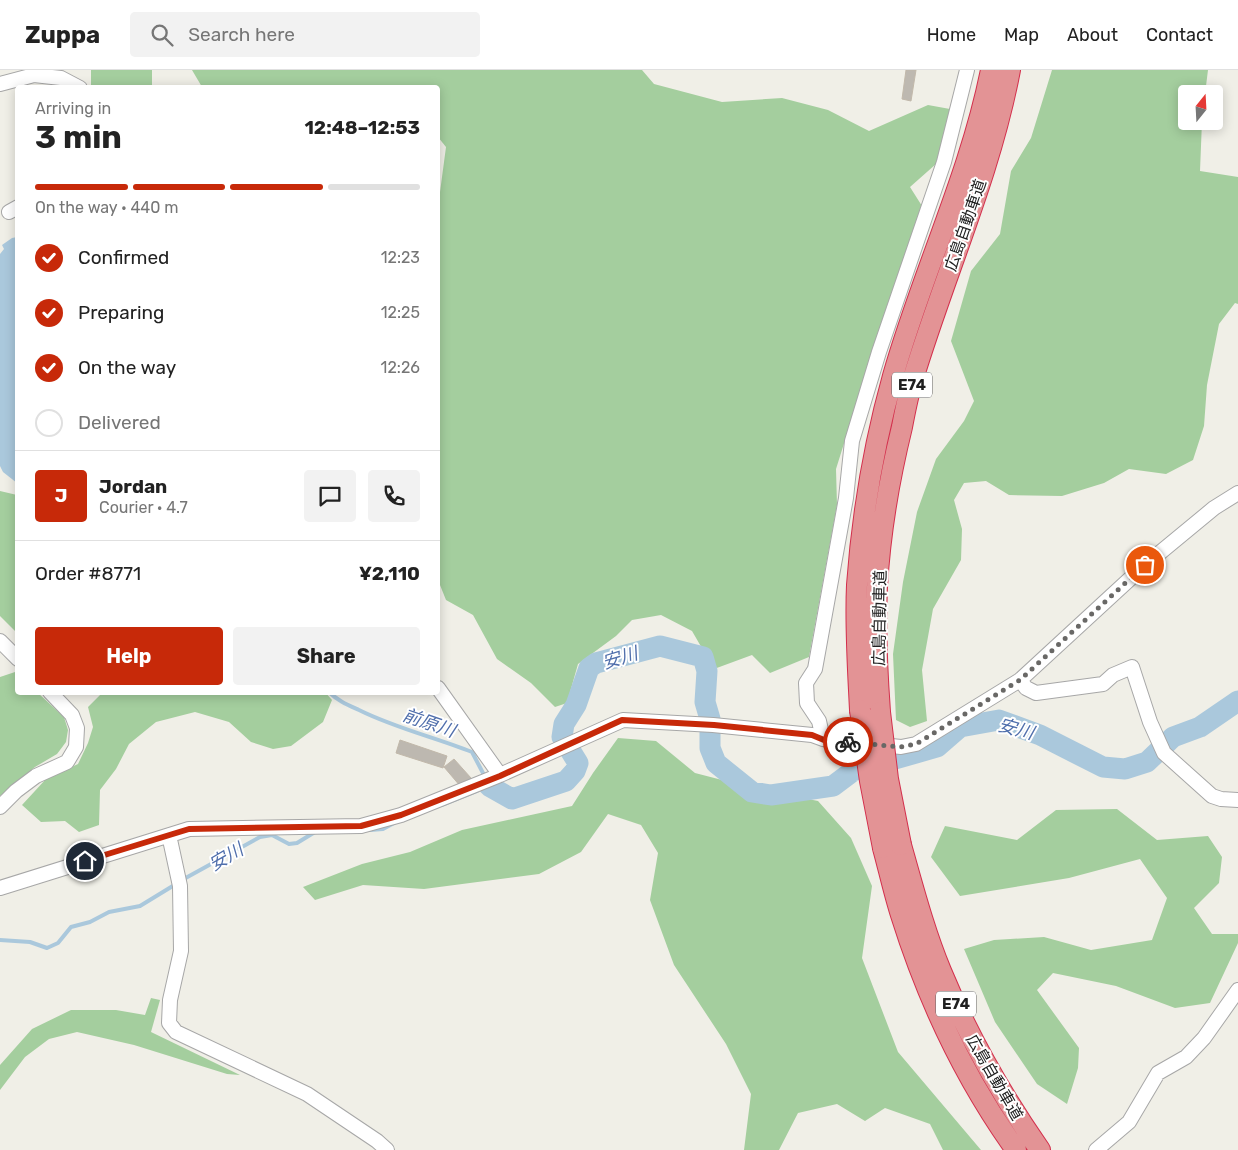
<!DOCTYPE html>
<html lang="en">
<head>
<meta charset="utf-8">
<style>
	:root { --surface:#fff; --page:#f2f2f2; --text:#222; --muted:#767676; --line:#e0e0e0; --accent:#c72909 }
	body { margin:0; font-family:Rubik,"Noto Sans JP",sans-serif; background:var(--page); color:var(--text); height:100vh; display:flex; flex-direction:column; font-size:19px; white-space:nowrap }
	* { box-sizing:border-box; margin:0 }
	p { font-size:16px; color:var(--muted) }
	.icon { flex:none; width:28px; height:28px; fill:none; stroke:currentColor; stroke-width:2; stroke-linecap:round; stroke-linejoin:round }
	.map { position:relative; flex:1; overflow:hidden }
	.side { position:absolute; left:15px; top:15px; width:425px; height:610px; display:flex; flex-direction:column; background:var(--surface); border-radius:5px; box-shadow:0 2px 12px #0003 }
	.side>* { flex:none }
	.needle { width:32px; rotate:18deg }
	.controls { position:absolute; left:1178px; top:15px; display:grid; gap:10px }
	.controls a { display:grid; place-items:center; width:45px; height:45px; border-radius:5px; background:var(--surface); box-shadow:0 2px 12px #0003; font-size:25px }
	.pin { position:absolute; display:grid; place-items:center; width:42px; height:42px; color:#fff; margin:-21px; border:2px solid #fff; border-radius:50%; box-shadow:0 1px 5px #0007 }
	.courier { position:absolute; display:grid; place-items:center; width:50px; height:50px; margin:-25px; border:4px solid #c72909; border-radius:50%; background:#fff; color:#222; box-shadow:0 1px 6px #0007 }
	.headline em { font-style:normal; font-weight:700 }
	.headline div { display:flex; flex-direction:column-reverse }
	.headline { display:flex; align-items:center; justify-content:space-between; height:85px; padding:0 20px }
	h1 { font-size:32px; font-weight:700; line-height:38px }
	.bar { display:grid; grid-template-columns:repeat(4,1fr); gap:8px 5px; align-content:center; height:60px; padding:0 20px }
	.bar i { height:6px; border-radius:4px; background:var(--line) }
	.bar .selected { background:var(--accent) }
	.bar p { grid-column:span 4 }
	.line { display:flex; align-items:center; gap:12px; padding:0 20px; border-top:1px solid var(--line) }
	.line div { flex:1 }
	.round { display:grid; place-items:center; flex:none; width:52px; height:52px; border-radius:5px; background:var(--page) }
	ol { padding:0 20px; list-style:none }
	li { display:flex; align-items:center; gap:15px; height:55px }
	li p { margin-inline-start:auto }
	li .icon { padding:5px; border-radius:50%; background:var(--accent); color:#fff; stroke-width:4 }
	li:last-child { color:var(--muted) }
	li i { width:28px; height:28px; border:2px solid var(--line); border-radius:50% }
	.primary-button { display:flex; gap:10px; margin-top:auto; padding:10px 20px }
	.primary-button a { flex:1; height:58px; border-radius:5px; background:var(--accent); color:#fff; font-size:20px; font-weight:700; line-height:58px; text-align:center }
	.primary-button a+a { background:var(--page); color:var(--text) }
	header { display:flex; align-items:center; gap:30px; box-sizing:border-box; height:70px; padding:0 25px; background:var(--surface); border-bottom:1px solid var(--line) }
	header strong { font-size:24px }
	nav { display:flex; gap:28px; margin-inline-start:auto; font-size:18px }
	.search { width:350px; height:45px; background:var(--page); display:flex; align-items:center; gap:12px; box-sizing:border-box; padding:0 18px; border-radius:5px; color:var(--muted); font-size:19px }
	.map>svg:first-child { display:block }
</style>
</head>
<body>
<header>
<strong>Zuppa</strong>
<div class="search"><svg class="icon" aria-label="search" viewBox="0 0 24 24"><circle cx="10" cy="10" r="6"/><path d="M15 15l6 6"/></svg>Search here</div>
<nav><a>Home</a><a>Map</a><a>About</a><a>Contact</a></nav>
</header>
<div class="map">
<svg width="1238" height="1080" viewBox="0 0 1238 1080">
	<rect width="100%" height="100%" fill="#f0efe7"/>
	<path fill="#a4ce9e" d="M 91,0 L 152,0 L 152,17 L 91,17 Z
		M 192,0 L 642,0 L 654,14 L 722,32 L 782,28 L 828,40 L 869,61 L 928,35 L 950,39 L 936,94 L 910,117 L 922,136 L 887,236 L 836,399 L 837,435 L 809,587 L 770,603 L 752,585 L 714,599 L 692,561 L 661,545 L 632,550 L 616,566 L 578,594 L 567,633 L 555,637 L 531,613 L 497,589 L 473,545 L 446,530 L 438,510 L 438,129 L 440,122 L 446,77 L 438,67 L 438,18 L 202,17 Z
		M 1052,0 L 1208,0 L 1205,24 L 1186,24 L 1186,51 L 1202,51 L 1200,101 L 1238,107 L 1238,234 L 1235,233 L 1219,254 L 1207,315 L 1204,356 L 1193,390 L 1166,404 L 1129,399 L 1104,413 L 1062,426 L 1009,425 L 986,411 L 964,413 L 954,430 L 962,459 L 961,490 L 933,539 L 922,600 L 927,651 L 910,657 L 896,650 L 893,584 L 903,512 L 917,442 L 936,389 L 964,351 L 974,331 L 951,271 L 971,201 L 1000,164 L 1011,101 L 1031,68 Z
		M 0,421 L 17,425 L 17,563 L 0,546 Z
		M 15,602 L 17,604 L 18,622 L 38,623 L 64,647 L 68,660 L 66,672 L 57,684 L 35,697 L 0,726 L 0,607 Z
		M 325,622 L 332,630 L 323,652 L 291,676 L 273,679 L 251,672 L 229,652 L 195,642 L 156,652 L 129,674 L 116,699 L 100,720 L 99,755 L 79,762 L 65,751 L 41,752 L 22,735 L 46,709 L 78,694 L 88,673 L 93,657 L 88,637 L 102,623 Z
		M 618,668 L 656,671 L 695,703 L 753,718 L 818,731 L 851,768 L 872,816 L 862,888 L 898,982 L 981,1080 L 943,1080 L 930,1054 L 885,1038 L 865,1051 L 837,1034 L 798,1043 L 779,1080 L 744,1080 L 751,1024 L 726,974 L 674,895 L 650,830 L 658,783 L 641,755 L 608,744 L 581,782 L 539,804 L 424,819 L 363,815 L 315,830 L 303,817 L 362,794 L 410,782 L 462,760 L 572,736 L 593,703 Z
		M 1117,739 L 1157,770 L 1208,766 L 1222,787 L 1219,813 L 1194,838 L 1212,864 L 1238,864 L 1238,873 L 1210,933 L 1175,938 L 1116,916 L 1053,903 L 1037,920 L 1079,978 L 1078,998 L 1067,1034 L 1037,1014 L 995,952 L 964,879 L 994,870 L 1044,867 L 1091,880 L 1152,870 L 1167,828 L 1140,789 L 1069,808 L 960,826 L 931,787 L 945,756 L 1017,770 L 1056,740 Z
		M 151,928 L 160,930 L 151,962 L 240,1005 L 227,1004 L 134,975 L 77,962 L 49,969 L 25,987 L 0,1020 L 0,995 L 32,959 L 71,940 L 116,940 L 145,945 Z"/>
	<path fill="#aac8dc" d="M 17,167 L 18,167 L 17,413 L 3,402 L 0,396 L 0,184 L 4,179 L 2,175 L 12,168 Z"/>
	<g fill="none" stroke-linecap="round" stroke-linejoin="round">
		<path stroke="#aac8dc" stroke-width="4" d="M 329,622 C 338,631 348,635 359,640 C 395,658 434,667 472,682 L 484,705
			M 442,735 L 477,721
			M 370,760 L 383,759 L 394,753
			M 182,810 L 260,767 L 272,765 L 289,774 L 297,773 L 315,762
			M 0,870 L 30,872 L 47,878 L 58,873 L 71,857 L 90,852 L 109,842 L 140,836 L 176,814"/>
		<path stroke="#aac8dc" stroke-width="21" d="M 489,716 L 512,729 L 566,711 L 575,701 L 578,693 L 562,667 L 564,654 L 576,635 L 589,598 L 596,593 L 660,576 L 703,587 L 707,601 L 705,632 L 710,649 L 710,678 L 716,693 L 752,722 L 771,725 L 833,716 L 853,701 L 937,677 L 960,657 L 999,650 L 1040,665 L 1103,697 L 1125,699 L 1147,692 L 1173,667 L 1200,657 L 1238,631"/>
	</g>
	<path fill="#bdb8b0" stroke="#c1b8aa" d="M 906,0 L 916,0 L 911,31 L 902,29 Z
		M 400,670 L 447,686 L 443,698 L 396,683 Z
		M 454,689 L 471,708 L 461,717 L 444,697 Z"/>
	<g fill="none" stroke-linecap="round" stroke-linejoin="round">
		<g stroke="#a7a7a7" stroke-width="16">
			<path id="minor" d="M 0,14 L 34,5 L 61,8 L 80,18
				M 9,142 L 18,137
				M 0,571 L 18,589
				M 1020,610 L 1026,618 L 1036,623 L 1103,614 L 1113,605 L 1132,597 L 1150,652 L 1164,683 L 1212,726 L 1221,729 L 1238,730
				M 438,618 L 500,705
				M 823,669 L 819,651 L 807,633 L 806,613 L 815,599 L 846,428 L 852,371 L 879,282 L 944,92 L 967,0
				M 0,737 L 16,721 L 36,706 L 67,692 L 76,677 L 77,658 L 72,645 L 50,622
				M 169,765 L 180,816 L 181,881 L 170,930 L 169,953 L 176,962 L 307,1024 L 377,1071 L 387,1080
				M 0,818 L 189,759 L 361,756 L 401,745 L 500,705 L 623,650 L 713,655 L 812,665 L 823,669 L 901,677 L 916,674 L 1020,610 L 1145,495 L 1214,438 L 1238,423
				M 1096,1080 L 1129,1052 L 1158,1003 L 1186,987 L 1204,968 L 1238,920"/>
		</g>
		<g stroke="#d32f4c" stroke-width="22">
			<path id="highway" d="M 860,640 C 858,598 855,557 857,515 C 862,445 874,374 893,306 C 922,203 970,105 991,0
				M 880,642 C 877,600 875,559 877,517 C 880,463 889,410 902,357 C 905,341 908,325 913,309 C 944,206 990,106 1010,0
				M 901,775 C 913,817 924,860 941,901 C 967,964 1001,1024 1040,1080
				M 883,778 C 889,800 894,823 901,845 C 927,928 965,1009 1016,1080"/>
		</g>
		<use href="#minor" stroke="#fff" stroke-width="14"/>
		<use href="#highway" stroke="#e39395" stroke-width="20"/>
		<g stroke="#d32f4c" stroke-width="22" stroke-linecap="butt">
			<path id="highway-bridge" d="M 860,640 L 870,711 L 883,778
				M 880,642 L 888,709 L 901,775"/>
		</g>
		<use href="#highway-bridge" stroke="#e39395" stroke-width="20"/>
	</g>
	<g fill="none" stroke-linecap="round" stroke-linejoin="round">
		<path stroke="#696866" stroke-width="5" stroke-dasharray="0 9" d="M 848,672 L 901,677 L 916,674 L 1020,610 L 1145,495"/>
		<path stroke="#c72909" stroke-width="6" d="M 85,791 L 189,759 L 361,756 L 401,745 L 500,706 L 622,650 L 714,655 L 812,665 L 824,670 L 848,672"/>
	</g>
	<g text-anchor="middle" stroke-width="4" stroke-linejoin="round" paint-order="stroke">
		<g fill="#fff" stroke="#636363" stroke-width="1">
			<rect x="892" y="302.5" width="40" height="25" rx="4"/>
			<rect x="936" y="921.5" width="40" height="25" rx="4"/>
		</g>
		<g font-size="15" font-weight="bold" fill="#202020">
			<text x="912" y="320">E74</text>
			<text x="956" y="939">E74</text>
		</g>
		<g font-size="16" fill="#202020" stroke="#fff">
			<text transform="translate(965 155) rotate(-71)" y="6">広島自動車道</text>
			<text transform="translate(879 548) rotate(-89)" y="6">広島自動車道</text>
			<text transform="translate(995 1007) rotate(60)" y="6">広島自動車道</text>
		</g>
		<g font-size="18" font-style="italic" fill="#506fac" stroke="#fff">
			<text transform="translate(620 588) rotate(-17)" y="6">安川</text>
			<text transform="translate(429 653) rotate(19)" y="6">前原川</text>
			<text transform="translate(1016 659) rotate(15)" y="6">安川</text>
			<text transform="translate(226 787) rotate(-30)" y="6">安川</text>
		</g>
	</g>
</svg>
<div class="controls">
<a><svg class="needle" viewBox="-14 -14 28 28"><path d="M0-13l5 13h-10z" fill="#e53935"/><path d="M0 13l5-13h-10z" fill="#767676"/></svg></a>
</div>
<div class="pin" style="left:1145px;top:495px;background:#ea580c"><svg class="icon" aria-label="bag" viewBox="0 0 24 24"><path d="M5 8h14l-1 12H6zM9 8a3 3 0 0 1 6 0"/></svg></div>
<div class="pin" style="left:85px;top:791px;background:#1f2937"><svg class="icon" aria-label="home" viewBox="0 0 24 24"><path d="M3 11l9-7 9 7M6 9v11h12V9"/></svg></div>
<div class="courier" style="left:848px;top:672px"><svg class="icon" aria-label="bike" viewBox="0 0 24 24"><circle cx="6" cy="16" r="4"/><circle cx="18" cy="16" r="4"/><path d="M6 16l4-8h5l3 8M10 8l3 8H6M13 5h3"/></svg></div>
<section class="side">
<div class="headline"><div><h1>3 min</h1><p>Arriving in</p></div><em>12:48–12:53</em></div>
<div class="bar"><i class="selected"></i><i class="selected"></i><i class="selected"></i><i></i><p>On the way · 440 m</p></div>
<ol>
<li><svg class="icon" aria-label="check" viewBox="0 0 24 24"><path d="M5 12l5 5 9-10"/></svg>Confirmed<p>12:23</p></li>
<li><svg class="icon" aria-label="check" viewBox="0 0 24 24"><path d="M5 12l5 5 9-10"/></svg>Preparing<p>12:25</p></li>
<li><svg class="icon" aria-label="check" viewBox="0 0 24 24"><path d="M5 12l5 5 9-10"/></svg>On the way<p>12:26</p></li>
<li><i></i>Delivered</li>
</ol>
<div class="line" style="height:90px"><b class="round" style="background:var(--accent);color:#fff">J</b><div><b>Jordan</b><p>Courier · 4.7</p></div><a class="round"><svg class="icon" aria-label="chat" viewBox="0 0 24 24"><path d="M4 5h16v11H9l-5 4z"/></svg></a><a class="round"><svg class="icon" aria-label="phone" viewBox="0 0 24 24"><path d="M5 4h4l2 5-3 2q2 4 5 5l2-3 5 2v4C11 20 4 13 5 4z"/></svg></a></div>
<div class="line" style="height:65px"><div>Order #8771</div><b>¥2,110</b></div>
<div class="primary-button"><a>Help</a><a>Share</a></div>
</section>
</div>
</body>
</html>
